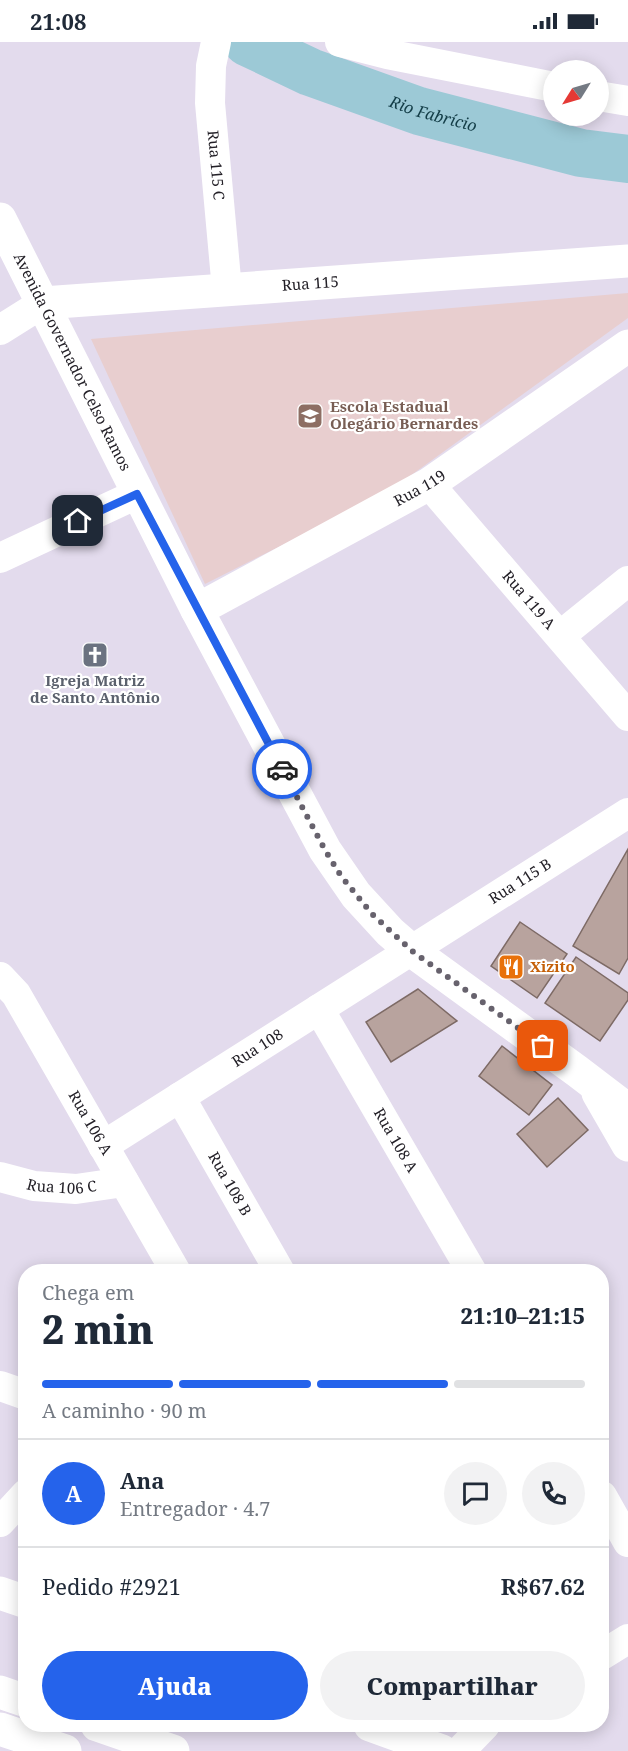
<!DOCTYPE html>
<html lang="pt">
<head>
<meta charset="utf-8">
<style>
	:root { --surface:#fff; --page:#f2f2f3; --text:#1f2937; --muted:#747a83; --line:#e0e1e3; --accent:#2563eb }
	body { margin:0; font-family:"Noto Serif",serif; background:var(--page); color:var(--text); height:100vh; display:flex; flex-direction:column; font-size:22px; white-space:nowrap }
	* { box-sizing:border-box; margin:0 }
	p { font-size:20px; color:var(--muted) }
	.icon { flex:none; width:33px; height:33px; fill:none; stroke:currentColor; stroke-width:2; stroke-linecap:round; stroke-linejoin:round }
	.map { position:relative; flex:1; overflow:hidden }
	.sheet { position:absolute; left:18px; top:1222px; width:591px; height:468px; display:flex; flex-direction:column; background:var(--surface); border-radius:24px; box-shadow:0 3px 15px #0003 }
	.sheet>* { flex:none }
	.needle { width:39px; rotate:233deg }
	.buttons { position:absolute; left:543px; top:18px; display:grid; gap:12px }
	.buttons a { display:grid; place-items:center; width:66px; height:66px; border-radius:50%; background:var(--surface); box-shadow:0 3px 15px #0003; font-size:30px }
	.pin { position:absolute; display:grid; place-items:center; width:51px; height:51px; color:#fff; margin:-26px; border-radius:12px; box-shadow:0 3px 9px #0006 }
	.courier { position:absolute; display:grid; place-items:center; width:60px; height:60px; margin:-30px; border:4px solid #2563eb; border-radius:50%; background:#fff; color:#222; box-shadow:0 2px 8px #0007 }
	.overview em { font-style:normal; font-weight:800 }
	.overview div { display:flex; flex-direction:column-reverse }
	.overview { display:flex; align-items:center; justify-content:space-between; height:102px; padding:0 24px }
	h1 { font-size:39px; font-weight:800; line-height:45px }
	.bar { display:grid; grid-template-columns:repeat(4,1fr); gap:9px 6px; align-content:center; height:72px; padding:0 24px }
	.bar i { height:8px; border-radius:4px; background:var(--line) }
	.bar .current { background:var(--accent) }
	.bar p { grid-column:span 4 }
	.line { display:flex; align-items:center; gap:15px; padding:0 24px; border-top:2px solid var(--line) }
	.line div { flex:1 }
	.round { display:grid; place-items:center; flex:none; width:63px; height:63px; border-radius:32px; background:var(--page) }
	.action { display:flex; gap:12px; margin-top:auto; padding:12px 24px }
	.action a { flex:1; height:69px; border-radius:36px; background:var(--accent); color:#fff; font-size:24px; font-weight:800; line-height:69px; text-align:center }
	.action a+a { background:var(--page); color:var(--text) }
	.status { display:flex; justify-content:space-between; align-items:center; height:42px; padding:0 30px; background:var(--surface); direction:ltr }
	.status svg { height:16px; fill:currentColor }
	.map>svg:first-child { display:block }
</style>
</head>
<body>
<div class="status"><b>21:08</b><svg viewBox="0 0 49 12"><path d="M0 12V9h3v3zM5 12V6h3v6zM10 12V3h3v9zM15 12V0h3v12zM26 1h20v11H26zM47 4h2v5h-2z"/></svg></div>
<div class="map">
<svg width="628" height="1709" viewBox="0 0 628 1709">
	<rect width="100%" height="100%" fill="#e3dbed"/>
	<path fill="#e8cecf" d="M 628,251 L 628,276 L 388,450 L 205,542 L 91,297 Z"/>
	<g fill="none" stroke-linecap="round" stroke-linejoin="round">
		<path stroke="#9cc9d6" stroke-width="48" id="s1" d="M 247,0 L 310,30 L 419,69 L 581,111 L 628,117"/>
	</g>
	<path fill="#b8a39e" stroke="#7d6a65" stroke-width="1.5" d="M 628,807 L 628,916 L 619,932 L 573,904 Z
		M 520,880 L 567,912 L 537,956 L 491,924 Z
		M 576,915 L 628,951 L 628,958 L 600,999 L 545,961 Z
		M 418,947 L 457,979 L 391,1020 L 366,980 Z
		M 502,1004 L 552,1043 L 529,1073 L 479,1034 Z
		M 558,1056 L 588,1088 L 547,1125 L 517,1092 Z"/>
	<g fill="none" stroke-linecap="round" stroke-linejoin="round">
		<g stroke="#fff" stroke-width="30">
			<path id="s2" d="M 216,0 L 211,24 L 210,61 L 227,248"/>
			<path d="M 340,0 L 387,12 L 554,45"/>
			<path d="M 598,54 L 628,59"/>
			<path d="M 0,288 L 43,261"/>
			<path id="s3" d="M 429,442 L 628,674"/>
			<path d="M 0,516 L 137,452"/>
			<path d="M 560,594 L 628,539"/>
			<path id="s4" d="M 0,935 L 16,952 L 176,1230"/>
			<path id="s5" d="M 319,967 L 472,1230"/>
			<path id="s6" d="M 180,1055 L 280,1230"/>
			<path id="s7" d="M 103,1104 L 628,771"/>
			<path id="s8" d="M 0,1135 L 34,1144 L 76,1147 L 124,1140"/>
			<path d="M 0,1344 L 26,1353"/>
			<path d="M 602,1454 L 628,1500"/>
			<path d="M 0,1480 L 26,1452"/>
			<path d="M 602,1613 L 628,1597"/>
			<path d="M 460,1709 L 485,1683"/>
		</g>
		<g stroke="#fff" stroke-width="33">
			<path id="s9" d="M 0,177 L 197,568 L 325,808 L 356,853 L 390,890 L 412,909 L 577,1029 L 628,1068"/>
			<path id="s10" d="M 43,261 L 628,219"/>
			<path id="s11" d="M 197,568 L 429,442 L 628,304"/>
			<path d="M 598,1051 L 628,1103"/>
			<path d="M 0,1551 L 26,1560"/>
			<path d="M 370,1683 L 442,1709"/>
		</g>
		<path stroke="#fff" stroke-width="33" d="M 0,1650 L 26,1659
			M 97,1683 L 173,1709
			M 0,1687 L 65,1709"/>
	</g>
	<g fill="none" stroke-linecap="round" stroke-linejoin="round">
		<path stroke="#67626d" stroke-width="6" stroke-dasharray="0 10.8" d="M 282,727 L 325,808 L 341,834 L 372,872 L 412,909 L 543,1004"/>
		<path stroke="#2563eb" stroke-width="8" d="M 78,479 L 137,452 L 282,727"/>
	</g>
	<defs>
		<g id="school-square" transform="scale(1.35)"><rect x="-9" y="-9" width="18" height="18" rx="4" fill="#8d6e63" stroke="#fff"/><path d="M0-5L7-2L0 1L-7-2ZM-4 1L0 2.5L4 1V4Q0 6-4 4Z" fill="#fff"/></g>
		<g id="church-square" transform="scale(1.35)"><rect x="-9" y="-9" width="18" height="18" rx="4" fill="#6b7280" stroke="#fff"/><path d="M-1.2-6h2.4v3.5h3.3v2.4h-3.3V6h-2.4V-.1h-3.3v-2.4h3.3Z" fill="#fff"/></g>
		<g id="restaurant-square" transform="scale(1.35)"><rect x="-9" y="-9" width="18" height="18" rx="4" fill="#e8710a" stroke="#fff"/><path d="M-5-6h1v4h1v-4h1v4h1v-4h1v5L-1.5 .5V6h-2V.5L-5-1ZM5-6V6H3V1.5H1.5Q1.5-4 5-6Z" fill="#fff"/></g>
	</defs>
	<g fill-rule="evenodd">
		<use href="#school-square" x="310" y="374"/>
		<use href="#church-square" x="95" y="613"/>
		<use href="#restaurant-square" x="511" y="925"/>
	</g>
	<g text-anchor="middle" stroke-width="4.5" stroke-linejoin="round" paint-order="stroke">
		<g font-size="15" fill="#242128" stroke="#fff">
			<text dy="5" stroke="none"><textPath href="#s2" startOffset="124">Rua 115 C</textPath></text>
			<text dy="5" stroke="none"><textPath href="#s10" startOffset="268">Rua 115</textPath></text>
			<text dy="5" stroke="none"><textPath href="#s9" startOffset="160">Avenida Governador Celso Ramos</textPath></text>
			<text dy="5" stroke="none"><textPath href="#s11" startOffset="254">Rua 119</textPath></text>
			<text dy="5" stroke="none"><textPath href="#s3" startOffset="153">Rua 119 A</textPath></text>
			<text dy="5" stroke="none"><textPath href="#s7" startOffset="494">Rua 115 B</textPath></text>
			<text dy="5" stroke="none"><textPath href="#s7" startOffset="183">Rua 108</textPath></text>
			<text dy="5" stroke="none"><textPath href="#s4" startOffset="172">Rua 106 A</textPath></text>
			<text dy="5" stroke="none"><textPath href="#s5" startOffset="152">Rua 108 A</textPath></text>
			<text dy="5" stroke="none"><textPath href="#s8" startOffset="63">Rua 106 C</textPath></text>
			<text dy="5" stroke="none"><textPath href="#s6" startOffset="100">Rua 108 B</textPath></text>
		</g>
		<g font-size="15" font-weight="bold" fill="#785e54" stroke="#fff" text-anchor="start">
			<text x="330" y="370">Escola Estadual<tspan x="330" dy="17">Olegário Bernardes</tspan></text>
		</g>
		<g font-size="15" font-weight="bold" fill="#5b616d" stroke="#fff">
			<text x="95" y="644">Igreja Matriz<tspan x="95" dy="17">de Santo Antônio</tspan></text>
		</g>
		<g font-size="15" font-weight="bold" fill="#c56008" stroke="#fff" text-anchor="start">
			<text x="530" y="930">Xizito</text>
		</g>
		<g font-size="16" font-style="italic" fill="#133d47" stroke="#fff">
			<text dy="6" stroke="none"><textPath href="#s1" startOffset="200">Rio Fabrício</textPath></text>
		</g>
	</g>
</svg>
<div class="buttons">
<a><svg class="needle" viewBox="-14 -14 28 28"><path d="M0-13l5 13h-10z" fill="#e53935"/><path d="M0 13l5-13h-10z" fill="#747a83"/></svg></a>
</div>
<div class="pin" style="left:543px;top:1004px;background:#ea580c"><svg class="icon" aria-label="bag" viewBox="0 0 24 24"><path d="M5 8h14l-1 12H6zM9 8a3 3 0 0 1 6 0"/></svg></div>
<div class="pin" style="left:78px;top:479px;background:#1f2937"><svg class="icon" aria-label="home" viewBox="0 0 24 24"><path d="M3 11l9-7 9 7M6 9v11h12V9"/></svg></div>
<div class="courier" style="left:282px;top:727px"><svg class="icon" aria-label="car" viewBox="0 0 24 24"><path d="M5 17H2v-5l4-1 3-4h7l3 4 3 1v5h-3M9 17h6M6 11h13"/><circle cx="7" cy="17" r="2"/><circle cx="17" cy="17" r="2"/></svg></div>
<section class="sheet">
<div class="overview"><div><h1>2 min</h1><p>Chega em</p></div><em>21:10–21:15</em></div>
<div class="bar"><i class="current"></i><i class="current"></i><i class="current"></i><i></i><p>A caminho · 90 m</p></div>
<div class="line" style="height:108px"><b class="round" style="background:var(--accent);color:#fff">A</b><div><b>Ana</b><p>Entregador · 4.7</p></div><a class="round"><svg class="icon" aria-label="chat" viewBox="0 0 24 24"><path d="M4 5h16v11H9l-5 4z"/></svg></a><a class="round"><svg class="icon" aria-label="phone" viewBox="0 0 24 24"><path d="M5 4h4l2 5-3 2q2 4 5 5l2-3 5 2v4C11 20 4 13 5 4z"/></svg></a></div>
<div class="line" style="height:78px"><div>Pedido #2921</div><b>R$67.62</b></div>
<div class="action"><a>Ajuda</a><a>Compartilhar</a></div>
</section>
</div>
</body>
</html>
